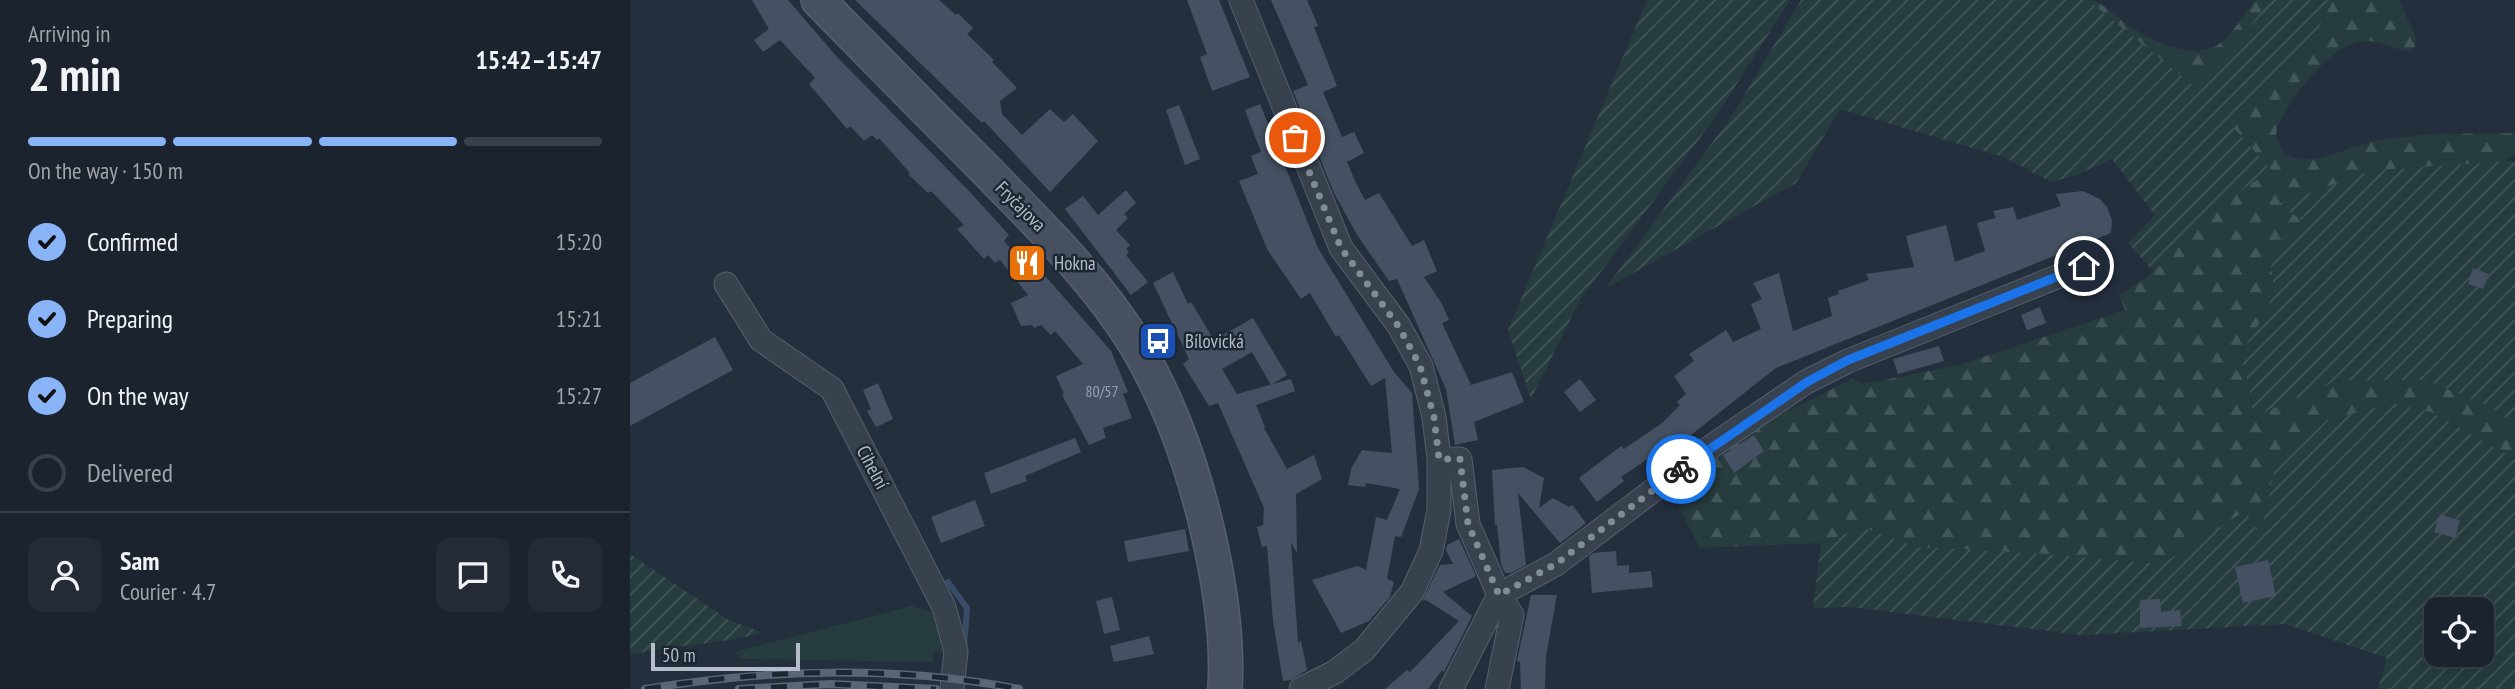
<!DOCTYPE html>
<html lang="en">
<head>
<meta charset="utf-8">
<style>
	:root { --surface:#1b232e; --page:#242b36; --text:#f1f3f6; --muted:#a0a4aa; --line:#39404a; --accent:#8ab4f8 }
	body { margin:0; font-family:"PT Sans Narrow",sans-serif; background:var(--page); color:var(--text); height:100vh; display:flex; flex-direction:column; font-size:26px; white-space:nowrap }
	* { box-sizing:border-box; margin:0 }
	p { font-size:23px; color:var(--muted) }
	.icon { flex:none; width:38px; height:38px; fill:none; stroke:currentColor; stroke-width:2; stroke-linecap:round; stroke-linejoin:round }
	.map { position:relative; flex:1; overflow:hidden }
	.drawer { display:flex; flex-direction:column; background:var(--surface); width:630px }
	.drawer>* { flex:none }
	.tools { position:absolute; left:1794px; top:597px; display:grid; gap:14px }
	.tools a { display:grid; place-items:center; width:70px; height:70px; border-radius:14px; background:var(--surface); box-shadow:0 7px 28px #0002,0 0 0 2px var(--line); font-size:35px }
	.scale { position:absolute; left:21px; bottom:18px; width:149px; box-sizing:border-box; padding-left:7px; border:4px solid #b4bcc9; border-top:0; font-size:19px; line-height:24px; white-space:nowrap; color:#b4bcc9; -webkit-text-stroke:5px #1d2633; paint-order:stroke }
	.pin { position:absolute; display:grid; place-items:center; width:60px; height:60px; color:#fff; margin:-30px; border:4px solid #fff; border-radius:50%; box-shadow:0 2px 7px #0007 }
	.courier { position:absolute; display:grid; place-items:center; width:70px; height:70px; margin:-35px; border:5px solid #1a73e8; border-radius:50%; background:#fff; color:#222; box-shadow:0 2px 9px #0007 }
	.overview em { font-style:normal; font-weight:700 }
	.overview div { display:flex; flex-direction:column-reverse }
	.overview { display:flex; align-items:center; justify-content:space-between; height:119px; padding:0 28px }
	h1 { font-size:46px; font-weight:700; line-height:52px }
	.bar { display:grid; grid-template-columns:repeat(4,1fr); gap:10px 7px; align-content:center; height:84px; padding:0 28px }
	.bar i { height:9px; border-radius:5px; background:var(--line) }
	.bar .selected { background:var(--accent) }
	.bar p { grid-column:span 4 }
	.line { display:flex; align-items:center; gap:18px; padding:0 28px; border-top:2px solid var(--line) }
	.line div { flex:1 }
	.round { display:grid; place-items:center; flex:none; width:74px; height:74px; border-radius:14px; background:var(--page) }
	ol { padding:0 28px; list-style:none }
	li { display:flex; align-items:center; gap:21px; height:77px }
	li p { margin-inline-start:auto }
	li .icon { padding:7px; border-radius:50%; background:var(--accent); color:#111; stroke-width:4 }
	li:last-child { color:var(--muted) }
	li i { width:38px; height:38px; border:4px solid var(--line); border-radius:50% }
	main { display:flex; flex:1; min-height:0 }
	.map>svg:first-child { display:block }
</style>
</head>
<body>
<main>
<section class="drawer">
<div class="overview"><div><h1>2 min</h1><p>Arriving in</p></div><em>15:42–15:47</em></div>
<div class="bar"><i class="selected"></i><i class="selected"></i><i class="selected"></i><i></i><p>On the way · 150 m</p></div>
<ol>
<li><svg class="icon" aria-label="check" viewBox="0 0 24 24"><path d="M5 12l5 5 9-10"/></svg>Confirmed<p>15:20</p></li>
<li><svg class="icon" aria-label="check" viewBox="0 0 24 24"><path d="M5 12l5 5 9-10"/></svg>Preparing<p>15:21</p></li>
<li><svg class="icon" aria-label="check" viewBox="0 0 24 24"><path d="M5 12l5 5 9-10"/></svg>On the way<p>15:27</p></li>
<li><i></i>Delivered</li>
</ol>
<div class="line" style="height:126px"><a class="round"><svg class="icon" aria-label="person" viewBox="0 0 24 24"><circle cx="12" cy="8" r="4"/><path d="M4 21q1-7 8-7t8 7"/></svg></a><div><b>Sam</b><p>Courier · 4.7</p></div><a class="round"><svg class="icon" aria-label="chat" viewBox="0 0 24 24"><path d="M4 5h16v11H9l-5 4z"/></svg></a><a class="round"><svg class="icon" aria-label="phone" viewBox="0 0 24 24"><path d="M5 4h4l2 5-3 2q2 4 5 5l2-3 5 2v4C11 20 4 13 5 4z"/></svg></a></div>
</section>
<div class="map">
<svg width="1885" height="689" viewBox="0 0 1885 689">
	<defs>
		<pattern id="forest-firs" width="22" height="20" patternUnits="userSpaceOnUse" patternTransform="scale(1.75)"><rect width="22" height="20" fill="#263c3f"/><path d="M5 1l3.5 6h-7zM16 11l3.5 6h-7z" fill="#435659"/></pattern>
		<pattern id="garden-furrows" width="10" height="10" patternUnits="userSpaceOnUse" patternTransform="scale(1.75)"><rect width="10" height="10" fill="#263c3f"/><path d="M-1 1l2-2M0 10L10 0M9 11l2-2" fill="none" stroke="#435659"/></pattern>
	</defs>
	<rect width="100%" height="100%" fill="#242f3e"/>
	<path fill="#263c3f" d="M 282,606 L 307,614 L 305,619 L 319,653 L 304,652 L 302,662 L 113,659 L 104,652 Z"/>
	<path fill="url(#forest-firs)" d="M 1458,0 C 1469,0 1481,12 1490,19 C 1513,37 1558,61 1586,46 C 1599,39 1616,12 1625,0 L 1640,0 L 1570,92 Z
		M 1702,0 L 1769,0 L 1786,38 L 1785,47 L 1781,50 L 1777,51 C 1764,49 1752,42 1739,41 C 1703,38 1661,98 1647,127 L 1646,135 L 1653,153 C 1679,168 1704,153 1730,145 C 1779,131 1835,135 1885,133 L 1885,154 L 1875,161 L 1741,171 L 1649,205 L 1673,220 L 1641,265 L 1644,291 L 1636,312 L 1610,355 L 1619,385 L 1623,417 L 1709,380 L 1796,380 L 1858,406 L 1885,424 L 1885,459 L 1803,413 L 1763,403 L 1698,420 L 1644,471 L 1632,529 L 1627,532 L 1615,511 L 1532,564 L 1417,554 L 1287,547 L 1233,527 L 1191,543 L 1070,548 L 1047,503 L 1043,488 L 1138,421 L 1222,379 L 1233,384 L 1329,365 L 1495,310 L 1489,294 C 1531,274 1557,234 1591,203 C 1605,190 1625,181 1642,171 L 1603,127 L 1689,28 Z"/>
	<path fill="url(#garden-furrows)" fill-rule="evenodd" d="M 1017,0 L 1160,0 L 1087,115 L 950,300 L 901,399 L 878,330 Z
		M 1171,0 L 1458,0 L 1570,91 L 1640,0 L 1702,0 L 1689,28 L 1603,127 L 1642,171 L 1593,201 L 1524,272 L 1498,243 L 1525,215 L 1482,159 L 1444,176 L 1421,182 L 1373,157 L 1210,109 L 1166,183 L 976,288 L 1101,117 Z
		M 1875,161 L 1885,162 L 1885,424 L 1858,406 L 1796,380 L 1709,380 L 1623,417 L 1619,385 L 1610,355 L 1636,312 L 1644,291 L 1641,265 L 1650,241 L 1672,220 L 1648,204 L 1741,171 Z
		M 1763,403 L 1803,413 L 1885,459 L 1885,689 L 1748,689 L 1757,658 L 1655,624 L 1452,635 L 1221,607 L 1183,608 L 1191,543 L 1233,527 L 1287,547 L 1417,554 L 1532,564 L 1615,511 L 1628,532 L 1632,529 L 1644,471 L 1697,420 ZM 1806,609 L 1852,609 L 1852,654 L 1806,654 Z
		M 0,554 L 99,620 L 133,633 C 89,644 44,645 0,655 Z"/>
	<g fill="none" stroke-linecap="round" stroke-linejoin="round">
		<path stroke="#394c67" stroke-width="6" d="M 318,582 L 337,608 L 334,647"/>
	</g>
	<path fill="#455162" d="M 122,0 L 158,0 L 207,57 L 339,191 L 379,235 L 374,241 L 381,249 L 387,244 L 390,248 L 393,246 L 412,269 L 410,270 L 481,351 L 498,392 L 493,394 L 502,418 L 473,428 L 476,438 L 459,445 L 432,395 L 434,394 L 426,376 L 453,364 L 425,331 L 421,335 L 411,325 L 404,328 L 402,325 L 391,326 L 381,303 L 398,295 L 370,260 L 365,263 L 358,255 L 354,259 L 327,229 L 334,225 L 301,191 L 298,193 L 278,174 L 280,173 L 249,138 L 247,140 L 242,135 L 234,141 L 220,126 L 217,129 L 179,84 L 185,78 L 150,40 L 133,52 L 124,40 L 139,29 Z
		M 225,0 L 309,0 L 326,15 L 328,13 L 343,28 L 337,34 L 364,60 L 362,62 L 387,88 L 370,101 L 372,114 L 392,135 L 420,109 L 434,122 L 443,114 L 468,141 L 420,192 L 354,121 L 352,123 Z
		M 557,0 L 589,0 L 620,77 L 582,91 L 570,57 L 577,54 Z
		M 641,0 L 677,0 L 688,26 L 684,27 L 707,86 L 693,92 L 712,137 L 724,132 L 734,153 L 717,162 L 726,183 L 735,200 L 749,193 L 782,246 L 794,240 L 807,271 L 794,277 L 812,304 L 819,320 L 812,323 L 841,385 L 882,372 L 894,402 L 844,422 L 848,440 L 825,445 L 816,389 L 767,279 L 759,281 L 727,235 L 704,193 L 663,91 L 678,85 Z
		M 630,104 L 688,248 L 764,372 L 782,393 L 789,489 L 771,537 L 765,536 L 757,579 L 764,582 L 760,597 L 739,621 L 711,633 L 682,580 L 728,566 L 736,570 L 746,517 L 757,520 L 770,489 L 736,483 L 735,487 L 718,485 L 721,469 L 732,450 L 762,453 L 755,378 L 741,386 L 709,335 L 706,337 L 680,293 L 671,299 L 637,249 L 609,181 L 628,174 L 621,156 L 631,152 L 615,110 Z
		M 549,105 L 570,159 L 555,165 L 536,110 Z
		M 496,190 L 506,203 L 494,214 L 498,218 L 486,230 L 500,245 L 496,249 L 499,252 L 496,255 L 518,282 L 501,295 L 435,209 L 453,196 L 468,215 Z
		M 1453,191 L 1470,199 L 1477,207 L 1482,220 L 1481,233 L 1146,368 L 1024,464 L 1019,458 L 991,477 L 994,481 L 967,502 L 949,478 L 991,446 L 994,449 L 1032,423 L 1050,405 L 1047,402 L 1056,394 L 1044,376 L 1064,361 L 1059,354 L 1096,330 L 1103,342 L 1131,329 L 1121,304 L 1132,299 L 1123,283 L 1149,273 L 1163,331 L 1202,316 L 1198,298 L 1209,294 L 1208,291 L 1239,280 L 1236,274 L 1284,267 L 1276,236 L 1316,225 L 1325,262 L 1355,251 L 1347,223 L 1366,218 L 1363,211 L 1383,207 L 1387,220 L 1431,206 L 1426,194 Z
		M 1843,268 L 1859,274 L 1853,289 L 1838,284 Z
		M 543,272 L 558,304 L 561,302 L 584,340 L 623,318 L 657,375 L 641,385 L 622,352 L 592,369 L 607,394 L 661,379 L 665,391 L 626,405 L 635,427 L 634,428 L 657,469 L 684,455 L 692,479 L 666,494 L 667,553 L 661,542 L 664,586 L 668,643 L 671,641 L 677,670 L 661,680 L 653,681 L 643,621 L 637,546 L 632,547 L 627,527 L 633,525 L 634,508 L 588,403 L 579,406 L 553,364 L 559,359 L 523,283 Z
		M 1410,307 L 1416,323 L 1397,330 L 1391,315 Z
		M 85,337 L 103,370 L 0,426 L 0,383 Z
		M 1309,346 L 1314,361 L 1268,374 L 1263,359 Z
		M 950,379 L 966,400 L 950,412 L 934,392 Z
		M 248,383 L 263,419 L 246,427 L 237,411 L 241,409 L 233,390 Z
		M 1124,435 L 1134,451 L 1104,473 L 1093,455 Z
		M 445,438 L 451,452 L 395,476 L 397,481 L 361,494 L 354,473 Z
		M 893,467 L 914,478 L 909,508 L 923,498 L 939,507 L 942,505 L 956,523 L 930,543 L 888,493 L 896,565 L 881,573 L 875,573 L 871,564 L 867,525 L 865,525 L 862,470 Z
		M 345,500 L 355,526 L 311,543 L 301,517 Z
		M 1810,514 L 1830,521 L 1825,538 L 1804,532 Z
		M 555,529 L 559,551 L 498,562 L 494,541 Z
		M 829,539 L 846,576 L 813,592 L 842,616 L 814,672 L 812,670 L 798,689 L 755,689 L 777,670 L 780,672 L 829,621 L 796,600 L 792,601 L 810,565 L 823,564 L 816,550 L 817,545 Z
		M 986,551 L 987,566 L 999,565 L 999,573 L 1021,571 L 1023,587 L 962,593 L 959,556 L 963,553 Z
		M 1638,560 L 1646,596 L 1613,603 L 1605,567 Z
		M 901,595 L 927,595 L 916,656 L 915,689 L 891,689 L 890,662 L 887,661 Z
		M 482,597 L 490,630 L 474,634 L 466,601 Z
		M 1530,599 L 1531,612 L 1550,610 L 1552,626 L 1510,628 L 1510,600 Z
		M 519,636 L 524,654 L 484,662 L 480,646 Z"/>
	<g fill="none" stroke-linecap="round" stroke-linejoin="round">
		<g stroke="#565f6c" stroke-width="25">
			<path id="street" d="M 611,0 L 711,248 L 769,326 L 791,366 L 804,417 L 809,459 L 809,510 L 801,551 L 782,592 L 734,650 L 705,672 L 671,689
				M 96,284 L 131,340 L 202,389 L 314,607 L 326,651 L 322,689
				M 809,459 L 830,459 L 838,524 L 869,595 L 882,615 L 867,689
				M 869,595 L 926,564 L 1079,448 L 1176,382 L 1218,361 L 1454,266
				M 821,689 L 869,595"/>
		</g>
		<g stroke="#565f6c" stroke-width="36">
			<path id="secondary" d="M 188,0 C 243,56 299,113 355,169 C 409,225 465,278 506,345 C 541,404 564,470 579,537 C 590,586 598,639 595,689"/>
		</g>
		<use href="#street" stroke="#38414e" stroke-width="23"/>
		<use href="#secondary" stroke="#465061" stroke-width="33"/>
		<g stroke="#5a6575" stroke-width="8">
			<path id="rail" d="M 15,689 C 139,669 265,665 389,689
				M 109,689 L 201,684 L 306,689"/>
		</g>
		<use href="#rail" stroke="#1d2633" stroke-width="5" stroke-dasharray="16" stroke-linecap="butt"/>
	</g>
	<g fill="none" stroke-linecap="round" stroke-linejoin="round">
		<path stroke="#828b98" stroke-width="7" stroke-dasharray="0 12.6" d="M 665,138 L 711,248 L 769,327 L 790,366 L 804,417 L 809,459 L 830,459 L 838,524 L 869,595 L 926,564 L 1051,469"/>
		<path stroke="#1a73e8" stroke-width="9" d="M 1051,469 L 1177,382 L 1218,360 L 1454,266"/>
	</g>
	<defs>
		<g id="restaurant-square" transform="scale(2.0125)"><rect x="-9" y="-9" width="18" height="18" rx="4" fill="#e8710a" stroke="#1d2633"/><path d="M-5-6h1v4h1v-4h1v4h1v-4h1v5L-1.5 .5V6h-2V.5L-5-1ZM5-6V6H3V1.5H1.5Q1.5-4 5-6Z" fill="#fff"/></g>
		<g id="bus-square" transform="scale(2.0125)"><rect x="-9" y="-9" width="18" height="18" rx="4" fill="#1a4fb4" stroke="#1d2633"/><path d="M-5-6H5V4H4V6H2V4H-2V6H-4V4H-5ZM-3.5-4V0h7V-4ZM-3.5 1.2v1.5H-2V1.2ZM2 1.2v1.5H3.5V1.2Z" fill="#fff"/></g>
	</defs>
	<g fill-rule="evenodd">
		<use href="#restaurant-square" x="397" y="263"/>
		<use href="#bus-square" x="528" y="341"/>
	</g>
	<g text-anchor="middle" stroke-width="5" stroke-linejoin="round" paint-order="stroke">
		<g font-size="16" fill="#98a1af">
			<text x="472" y="397">80/57</text>
		</g>
		<g font-size="19" fill="#b4bcc9" stroke="#1d2633">
			<text transform="translate(391 206) rotate(45)" y="7">Fryčajova</text>
			<text transform="translate(243 467) rotate(62)" y="7">Cihelní</text>
		</g>
		<g font-size="19" fill="#b4bcc9" stroke="#1d2633" text-anchor="start">
			<text x="424" y="270">Hokna</text>
			<text x="555" y="348">Bílovická</text>
		</g>
	</g>
</svg>
<div class="tools">
<a><svg class="icon" aria-label="locate" viewBox="0 0 24 24"><circle cx="12" cy="12" r="6"/><path d="M12 2v4M12 18v4M2 12h4M18 12h4"/></svg></a>
</div>
<div class="scale">50 m</div>
<div class="pin" style="left:665px;top:138px;background:#ea580c"><svg class="icon" aria-label="bag" viewBox="0 0 24 24"><path d="M5 8h14l-1 12H6zM9 8a3 3 0 0 1 6 0"/></svg></div>
<div class="pin" style="left:1454px;top:266px;background:#1f2937"><svg class="icon" aria-label="home" viewBox="0 0 24 24"><path d="M3 11l9-7 9 7M6 9v11h12V9"/></svg></div>
<div class="courier" style="left:1051px;top:469px"><svg class="icon" aria-label="bike" viewBox="0 0 24 24"><circle cx="6" cy="16" r="4"/><circle cx="18" cy="16" r="4"/><path d="M6 16l4-8h5l3 8M10 8l3 8H6M13 5h3"/></svg></div>
</div>
</main>
</body>
</html>
